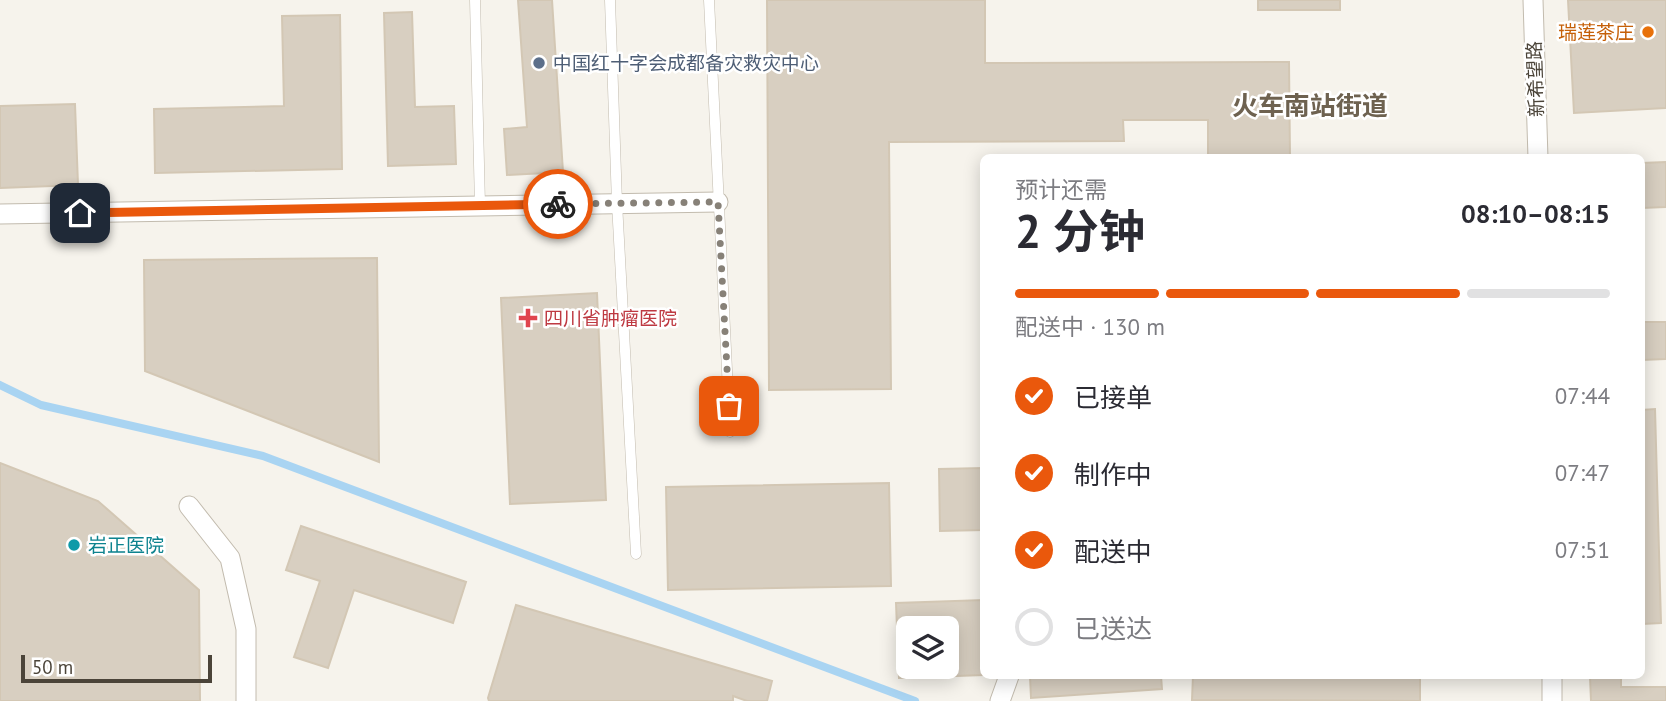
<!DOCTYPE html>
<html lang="zh">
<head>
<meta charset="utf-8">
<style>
	:root { --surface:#fff; --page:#f2f2f3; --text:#2b2b33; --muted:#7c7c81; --line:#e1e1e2; --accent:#ea580c }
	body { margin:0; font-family:"PT Sans","Noto Sans SC",sans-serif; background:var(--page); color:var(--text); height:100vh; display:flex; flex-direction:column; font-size:26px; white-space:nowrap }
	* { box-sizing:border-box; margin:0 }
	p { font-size:23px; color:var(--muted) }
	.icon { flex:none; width:38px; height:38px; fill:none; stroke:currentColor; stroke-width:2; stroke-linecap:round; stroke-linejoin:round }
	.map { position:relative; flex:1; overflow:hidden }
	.drawer { position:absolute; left:980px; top:154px; width:665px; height:525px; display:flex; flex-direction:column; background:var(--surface); border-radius:10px; box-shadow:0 4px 18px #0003 }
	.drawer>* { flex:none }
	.tools { position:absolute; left:896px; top:616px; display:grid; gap:14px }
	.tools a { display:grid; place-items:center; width:63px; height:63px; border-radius:10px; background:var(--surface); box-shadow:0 4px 18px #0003; font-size:35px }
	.scale { position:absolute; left:21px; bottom:18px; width:191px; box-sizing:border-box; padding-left:7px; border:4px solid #4b4439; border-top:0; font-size:19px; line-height:24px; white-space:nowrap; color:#4b4439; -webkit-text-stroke:5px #fff; paint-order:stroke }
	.pin { position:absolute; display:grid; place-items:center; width:60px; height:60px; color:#fff; margin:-30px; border-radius:14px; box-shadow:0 4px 10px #0006 }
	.courier { position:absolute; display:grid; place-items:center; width:70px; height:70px; margin:-35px; border:5px solid #ea580c; border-radius:50%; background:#fff; color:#222; box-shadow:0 2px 9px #0007 }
	.overview em { font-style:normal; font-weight:700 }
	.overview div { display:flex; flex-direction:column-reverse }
	.overview { display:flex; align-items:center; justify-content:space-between; height:119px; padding:0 35px }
	h1 { font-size:46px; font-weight:700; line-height:52px }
	.bar { display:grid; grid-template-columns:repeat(4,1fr); gap:10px 7px; align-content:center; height:84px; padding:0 35px }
	.bar i { height:9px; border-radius:5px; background:var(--line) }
	.bar .current { background:var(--accent) }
	.bar p { grid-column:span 4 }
	ol { padding:0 35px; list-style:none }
	li { display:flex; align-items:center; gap:21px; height:77px }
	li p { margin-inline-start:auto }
	li .icon { padding:7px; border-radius:50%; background:var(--accent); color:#fff; stroke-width:4 }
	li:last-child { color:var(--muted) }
	li i { width:38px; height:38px; border:4px solid var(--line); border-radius:50% }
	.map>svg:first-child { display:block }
</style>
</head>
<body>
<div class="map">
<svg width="1666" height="701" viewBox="0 0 1666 701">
	<rect width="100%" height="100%" fill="#f6f3ec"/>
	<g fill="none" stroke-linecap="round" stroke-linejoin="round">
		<path stroke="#a9d4f2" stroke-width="8" d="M 0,385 L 41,405 L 263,456 L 915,701"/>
	</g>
	<path fill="#d8cfc1" stroke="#d3c7b4" stroke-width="2" fill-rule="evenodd" d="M 518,0 L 552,0 L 563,172 L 507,175 L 504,129 L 527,127 Z
		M 767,0 L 985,0 L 985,63 L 1289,62 L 1290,158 L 1208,158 L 1208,120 L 1123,120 L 1124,141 L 889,142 L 891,389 L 769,390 Z
		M 1258,0 L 1340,0 L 1340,10 L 1258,10 Z
		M 1568,0 L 1666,0 L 1666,108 L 1574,113 Z
		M 412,12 L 415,107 L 454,106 L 456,164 L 388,166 L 384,13 Z
		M 340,15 L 342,169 L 155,173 L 154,109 L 284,106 L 282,16 Z
		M 75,104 L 78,185 L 0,188 L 0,106 Z
		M 1666,162 L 1666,207 L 1642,208 L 1642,163 Z
		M 377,258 L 379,462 L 145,371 L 144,260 Z
		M 597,293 L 606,500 L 510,504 L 501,298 Z
		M 1642,322 L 1666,322 L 1666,359 L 1642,360 Z
		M 1655,409 L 1661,623 L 1642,624 L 1642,410 Z
		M 0,463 L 98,501 L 199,590 L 200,701 L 0,701 Z
		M 984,468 L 984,530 L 940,531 L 939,469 Z
		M 889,483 L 891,586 L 668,590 L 666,487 Z
		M 301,526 L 466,582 L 453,623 L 354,590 L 328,668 L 294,657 L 320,581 L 286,570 Z
		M 984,600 L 984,675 L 899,678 L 896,603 ZM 908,628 L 947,628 L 947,667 L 908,667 Z
		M 516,605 L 772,681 L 767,701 L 747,701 L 733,696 L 733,701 L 489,701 L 488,698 Z
		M 1030,676 L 1161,676 L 1162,689 L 1031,698 Z
		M 1193,676 L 1420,676 L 1420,701 L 1192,700 Z
		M 1590,676 L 1621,676 L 1621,687 L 1666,687 L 1666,701 L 1591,701 Z"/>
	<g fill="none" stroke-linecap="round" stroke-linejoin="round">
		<g stroke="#c2bbae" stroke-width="11">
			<path id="service" d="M 475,0 L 480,205
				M 610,0 L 617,203 L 636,554
				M 709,0 L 730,432"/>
		</g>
		<g stroke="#c2bbae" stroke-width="21">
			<path id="minor" d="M 1533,0 L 1538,158
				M 0,214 L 718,202
				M 189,506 L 230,558 L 246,629 L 246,701
				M 1552,676 L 1552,701
				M 1000,701 L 1009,676"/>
		</g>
		<use href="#service" stroke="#fff" stroke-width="10"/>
		<use href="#minor" stroke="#fff" stroke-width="19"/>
	</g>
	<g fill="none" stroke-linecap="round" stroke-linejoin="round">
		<path stroke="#878178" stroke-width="7" stroke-dasharray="0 12.6" d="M 558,204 L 718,202 L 729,406"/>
		<path stroke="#ea580c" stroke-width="9" d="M 80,213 L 558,204"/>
	</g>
	<circle fill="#e8710a" stroke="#fff" stroke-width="2.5" cx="1648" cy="32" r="7"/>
	<circle fill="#5c6f8a" stroke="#fff" stroke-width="2.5" cx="539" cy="63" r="7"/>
	<path fill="#e0444e" stroke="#fff" stroke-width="2.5" d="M524.5 307.5h7v7h7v7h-7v7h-7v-7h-7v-7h7z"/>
	<circle fill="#0f9aa8" stroke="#fff" stroke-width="2.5" cx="74" cy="545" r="7"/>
	<g text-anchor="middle" stroke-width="5" stroke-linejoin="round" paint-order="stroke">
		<g font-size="19" fill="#c56008" stroke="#fff" text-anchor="end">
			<text x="1634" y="39">瑞莲茶庄</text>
		</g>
		<g font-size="19" fill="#4e5e75" stroke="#fff" text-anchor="start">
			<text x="553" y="70">中国红十字会成都备灾救灾中心</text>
		</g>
		<g font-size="19" fill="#4b4439" stroke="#fff">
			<text transform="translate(1535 79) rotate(-92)" y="7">新希望路</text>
		</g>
		<g font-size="19" fill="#be3a42" stroke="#fff" text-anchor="start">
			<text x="544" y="325">四川省肿瘤医院</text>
		</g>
		<g font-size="19" fill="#0d838f" stroke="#fff" text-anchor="start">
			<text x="88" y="552">岩正医院</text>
		</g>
		<g font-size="26" font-weight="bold" fill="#6e6250" stroke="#fff">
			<text x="1310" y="115">火车南站街道</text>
		</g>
	</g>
</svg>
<div class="tools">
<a><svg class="icon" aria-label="layers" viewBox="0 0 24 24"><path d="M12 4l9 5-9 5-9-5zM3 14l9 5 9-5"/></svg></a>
</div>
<div class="scale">50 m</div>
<div class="pin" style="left:729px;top:406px;background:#ea580c"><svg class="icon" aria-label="bag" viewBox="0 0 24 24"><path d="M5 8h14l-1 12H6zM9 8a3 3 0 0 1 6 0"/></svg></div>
<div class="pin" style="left:80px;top:213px;background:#1f2937"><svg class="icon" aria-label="home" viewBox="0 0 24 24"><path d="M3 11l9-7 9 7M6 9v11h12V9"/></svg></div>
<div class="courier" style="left:558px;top:204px"><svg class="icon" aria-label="bike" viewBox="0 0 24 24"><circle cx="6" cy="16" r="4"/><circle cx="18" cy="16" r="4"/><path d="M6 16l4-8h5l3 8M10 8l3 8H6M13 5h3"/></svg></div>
<section class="drawer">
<div class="overview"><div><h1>2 分钟</h1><p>预计还需</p></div><em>08:10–08:15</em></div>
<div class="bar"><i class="current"></i><i class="current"></i><i class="current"></i><i></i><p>配送中 · 130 m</p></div>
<ol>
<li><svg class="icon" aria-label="check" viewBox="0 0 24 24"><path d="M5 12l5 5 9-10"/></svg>已接单<p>07:44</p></li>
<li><svg class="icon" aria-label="check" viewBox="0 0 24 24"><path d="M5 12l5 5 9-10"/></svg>制作中<p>07:47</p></li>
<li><svg class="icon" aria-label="check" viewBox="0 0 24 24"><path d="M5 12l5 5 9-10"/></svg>配送中<p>07:51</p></li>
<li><i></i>已送达</li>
</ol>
</section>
</div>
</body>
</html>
